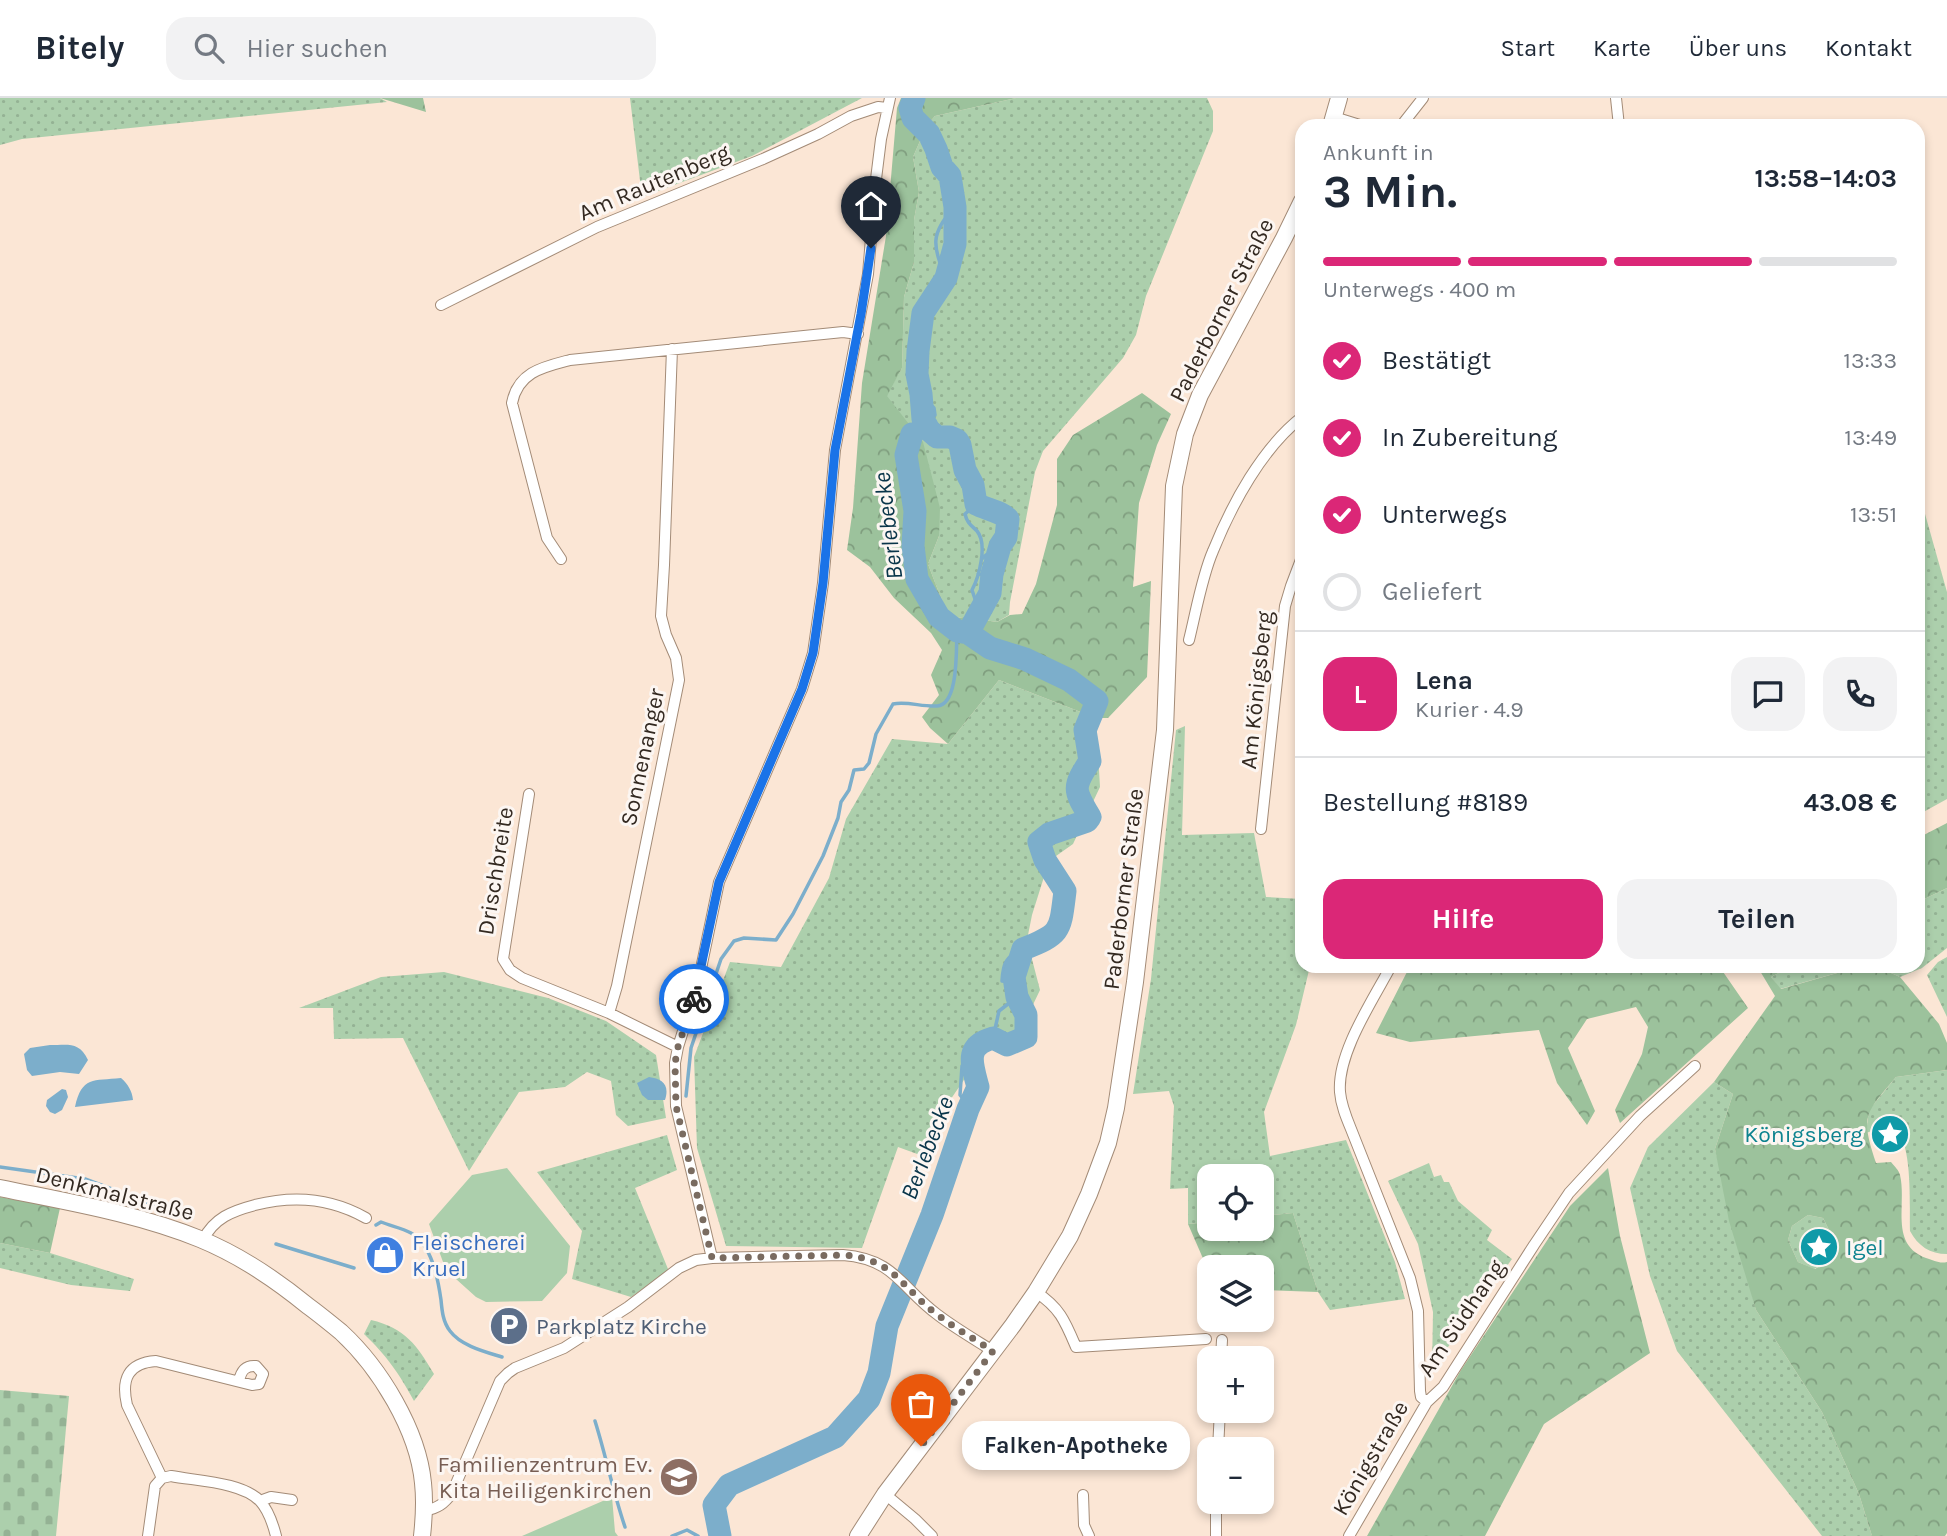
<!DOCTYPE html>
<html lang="de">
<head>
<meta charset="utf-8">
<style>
	:root { --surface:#fff; --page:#f2f2f3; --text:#1f2937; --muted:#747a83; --line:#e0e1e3; --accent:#db2777 }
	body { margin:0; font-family:Karla,sans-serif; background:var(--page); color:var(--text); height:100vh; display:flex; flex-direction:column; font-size:26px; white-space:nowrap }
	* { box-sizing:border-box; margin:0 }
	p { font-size:23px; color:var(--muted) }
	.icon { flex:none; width:38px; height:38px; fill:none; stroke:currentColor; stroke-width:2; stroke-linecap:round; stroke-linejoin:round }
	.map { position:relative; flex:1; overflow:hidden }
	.sheet { position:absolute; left:1295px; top:21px; width:630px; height:854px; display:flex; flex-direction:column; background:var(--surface); border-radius:21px; box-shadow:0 4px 10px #0003 }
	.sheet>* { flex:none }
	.tools { position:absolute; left:1197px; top:1066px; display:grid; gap:14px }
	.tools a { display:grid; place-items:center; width:77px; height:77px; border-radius:14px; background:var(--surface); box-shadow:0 4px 10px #0003; font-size:35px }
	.pin { position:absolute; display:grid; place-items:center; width:60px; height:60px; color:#fff; margin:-72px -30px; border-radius:50% 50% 50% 0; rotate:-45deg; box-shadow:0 0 7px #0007 }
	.pin .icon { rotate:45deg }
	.courier { position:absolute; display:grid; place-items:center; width:70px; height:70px; margin:-35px; border:5px solid #1a73e8; border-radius:50%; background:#fff; color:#222; box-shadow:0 2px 9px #0007 }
	.bubble { position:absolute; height:49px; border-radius:21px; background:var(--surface); box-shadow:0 4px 10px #0003; font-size:23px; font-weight:700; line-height:49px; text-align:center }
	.head em { font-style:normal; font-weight:700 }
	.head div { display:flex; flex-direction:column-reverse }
	.head { display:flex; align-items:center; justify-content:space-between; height:119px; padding:0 28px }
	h1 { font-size:46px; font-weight:700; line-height:52px }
	.bar { display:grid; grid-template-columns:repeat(4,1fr); gap:10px 7px; align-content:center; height:84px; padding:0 28px }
	.bar i { height:9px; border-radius:5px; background:var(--line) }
	.bar .on { background:var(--accent) }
	.bar p { grid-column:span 4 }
	.line { display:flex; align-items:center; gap:18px; padding:0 28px; border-top:2px solid var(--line) }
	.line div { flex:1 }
	.round { display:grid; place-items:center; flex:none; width:74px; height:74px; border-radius:21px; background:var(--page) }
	ol { padding:0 28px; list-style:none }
	li { display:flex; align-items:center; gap:21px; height:77px }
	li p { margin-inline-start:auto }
	li .icon { padding:7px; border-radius:50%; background:var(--accent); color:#fff; stroke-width:4 }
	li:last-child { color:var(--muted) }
	li i { width:38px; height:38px; border:4px solid var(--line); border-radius:50% }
	.action { display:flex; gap:14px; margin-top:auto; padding:14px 28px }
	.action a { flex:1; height:80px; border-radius:21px; background:var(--accent); color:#fff; font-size:28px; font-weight:700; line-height:80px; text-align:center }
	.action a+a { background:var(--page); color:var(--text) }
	header { display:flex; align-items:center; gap:42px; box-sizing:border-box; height:98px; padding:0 35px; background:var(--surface); border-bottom:2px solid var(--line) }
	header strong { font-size:33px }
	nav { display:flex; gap:38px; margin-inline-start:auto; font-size:24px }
	.search { width:490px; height:63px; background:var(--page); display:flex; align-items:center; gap:18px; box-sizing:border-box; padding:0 24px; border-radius:21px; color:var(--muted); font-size:26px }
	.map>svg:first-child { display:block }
</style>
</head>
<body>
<header>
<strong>Bitely</strong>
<div class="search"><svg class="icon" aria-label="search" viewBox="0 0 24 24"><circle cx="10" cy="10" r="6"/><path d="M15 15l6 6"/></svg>Hier suchen</div>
<nav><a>Start</a><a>Karte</a><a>Über uns</a><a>Kontakt</a></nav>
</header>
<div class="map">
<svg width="1947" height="1438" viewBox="0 0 1947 1438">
	<defs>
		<pattern id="grass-dots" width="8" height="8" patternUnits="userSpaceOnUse" patternTransform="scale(1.75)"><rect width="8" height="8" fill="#accfac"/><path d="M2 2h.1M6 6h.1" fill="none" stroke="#94b294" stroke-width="1.8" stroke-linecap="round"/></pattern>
		<pattern id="forest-crowns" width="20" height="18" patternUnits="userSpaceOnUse" patternTransform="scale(1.75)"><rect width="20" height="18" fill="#9cc29c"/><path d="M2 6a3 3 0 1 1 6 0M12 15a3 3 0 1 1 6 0" fill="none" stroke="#809e7f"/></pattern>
		<pattern id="cemetery-stones" width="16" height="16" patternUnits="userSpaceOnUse" patternTransform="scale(1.75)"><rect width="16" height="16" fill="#accfac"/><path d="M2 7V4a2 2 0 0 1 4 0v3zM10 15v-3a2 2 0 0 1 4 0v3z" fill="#94b294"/></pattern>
	</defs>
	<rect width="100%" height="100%" fill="#fbe6d5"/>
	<path fill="url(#grass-dots)" d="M 0,0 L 380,0 L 387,4 L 22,41 L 0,47 Z
		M 630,0 L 862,0 L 752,58 L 642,99 Z
		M 1016,0 L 1207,0 L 1213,13 L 1213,33 L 1146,198 L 1136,237 L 1123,260 L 1043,353 L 1035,374 L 1010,504 L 1009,517 L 997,524 L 964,519 L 951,521 L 939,495 L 928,466 L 939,438 L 886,298 L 902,270 L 904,199 L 914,164 L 914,122 L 919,94 L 913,59 L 927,27 L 935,18 Z
		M 1918,391 L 1947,494 L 1947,701 L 1918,717 Z
		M 999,582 L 1096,620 L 1100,689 L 1073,746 L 1049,763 L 1032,817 L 1027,842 L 1040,892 L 1020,934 L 985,951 L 942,1014 L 931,1061 L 898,1049 L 862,1150 L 726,1148 L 697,1050 L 694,959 L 730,864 L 781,869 L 829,780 L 846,721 L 892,641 L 948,646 Z
		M 1185,628 L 1182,737 L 1254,735 L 1266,799 L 1302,801 L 1302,868 L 1310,868 L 1296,927 L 1264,1014 L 1270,1058 L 1346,1042 L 1395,1164 L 1405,1201 L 1330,1212 L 1318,1194 L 1293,1115 L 1262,1118 L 1262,1078 L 1209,1078 L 1209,1124 L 1188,1126 L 1188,1090 L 1170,1091 L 1174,1008 L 1169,993 L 1133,996 L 1151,881 L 1176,632 Z
		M 1947,790 L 1947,850 L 1922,870 L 1900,879 L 1875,868 L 1918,868 L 1918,804 Z
		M 1947,859 L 1947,919 L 1927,877 L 1938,864 Z
		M 1792,868 L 1862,868 L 1780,891 L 1771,879 Z
		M 444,874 L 548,900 L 606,923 L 656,957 L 666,1020 L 628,1028 L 616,1017 L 611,983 L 587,974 L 565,989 L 519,994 L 469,1073 L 403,940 L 334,941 L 333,910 L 299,910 L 381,879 Z
		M 1947,972 L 1947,1156 C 1930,1156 1918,1148 1910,1133 C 1909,1111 1914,1038 1892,1029 C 1884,1026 1873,1033 1866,1035 L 1869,1012 L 1896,979 Z
		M 1714,984 L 1733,996 L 1715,1051 L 1756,1212 L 1822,1314 L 1859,1396 L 1872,1438 L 1822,1438 L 1677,1253 L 1650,1178 L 1630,1090 L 1648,1049 Z
		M 667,1037 L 677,1072 L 635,1090 L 668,1171 L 664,1176 L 631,1199 L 572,1181 L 582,1133 L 537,1074 Z
		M 1429,1065 L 1434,1079 L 1441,1077 L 1444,1084 L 1449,1084 L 1458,1103 L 1492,1132 L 1487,1142 L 1512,1161 L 1432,1271 L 1433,1214 L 1418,1146 L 1388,1083 Z
		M 1808,1117 L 1823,1120 L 1833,1140 L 1833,1157 L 1827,1164 L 1814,1171 L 1798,1164 L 1788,1142 L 1792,1128 Z
		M 0,1145 L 50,1155 L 134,1181 L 130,1193 L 71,1187 L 0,1170 Z
		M 371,1222 C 405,1230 417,1247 434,1276 L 414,1303 C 399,1275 386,1257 364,1236 Z"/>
	<path fill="url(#forest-crowns)" fill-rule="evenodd" d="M 380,0 L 423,0 L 426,14 Z
		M 901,0 L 1016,0 L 935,18 L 927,27 L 913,59 L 919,94 L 914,122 L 914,164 L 904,199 L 902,270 L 887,298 L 923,344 L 940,410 L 939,438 L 928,466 L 939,495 L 951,521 L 964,519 L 997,524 L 1010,517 L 1022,516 L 1036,486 L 1057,407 L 1057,361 L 1073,337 L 1142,295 L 1171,316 L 1157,347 L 1139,405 L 1133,489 L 1151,483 L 1147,579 L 1108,620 L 1096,620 L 999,582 L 948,646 L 930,630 L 922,619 L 939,597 L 931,577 L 942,552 L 931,535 L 894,500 L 870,469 L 847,452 L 853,410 L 862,285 L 886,138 L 897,10 Z
		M 1947,725 L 1947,790 L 1918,804 L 1918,740 Z
		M 1410,868 L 1719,868 L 1748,910 L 1620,1025 L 1615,1012 L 1642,956 L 1648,929 L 1636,909 L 1587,921 L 1568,950 L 1595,1013 L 1587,1027 L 1557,985 L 1539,932 L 1410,944 L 1376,935 Z
		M 1757,868 L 1792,868 L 1771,879 L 1781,891 L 1862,868 L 1875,868 L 1900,879 L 1939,926 L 1947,945 L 1947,972 L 1896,979 C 1865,1016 1860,1017 1876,1065 L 1891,1064 C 1894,1068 1899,1072 1900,1077 C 1907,1107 1889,1146 1926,1160 C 1934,1162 1939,1166 1947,1164 L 1947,1435 L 1945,1438 L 1872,1438 L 1859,1396 L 1822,1314 L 1756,1212 L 1729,1123 L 1715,1051 L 1733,996 L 1714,984 L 1775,898 ZM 1808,1117 L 1823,1120 L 1833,1140 L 1833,1157 L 1827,1164 L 1815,1171 L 1798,1164 L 1788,1142 L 1792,1128 Z
		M 1608,1070 L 1620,1138 L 1650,1255 L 1544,1326 L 1485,1438 L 1367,1438 L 1461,1272 L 1570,1108 Z
		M 0,1099 L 60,1110 L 50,1155 L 0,1145 Z
		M 1293,1115 L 1318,1194 L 1262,1192 L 1262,1169 L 1209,1169 L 1208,1172 L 1188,1126 L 1209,1124 L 1209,1130 L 1262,1130 L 1262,1118 Z"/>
	<path fill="url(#cemetery-stones)" d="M 0,1292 L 69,1298 L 56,1438 L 0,1438 Z"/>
	<path fill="#accfac" d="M 507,1070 L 570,1148 L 567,1175 L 542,1203 L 486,1204 L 476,1199 L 446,1172 L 429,1126 L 472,1077 Z
		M 612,1399 L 615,1434 L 618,1438 L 522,1438 Z"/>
	<path fill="#7caecb" d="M 50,947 C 68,947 79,943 88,962 L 79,976 L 60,974 L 32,978 L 27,972 L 24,956 L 30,950 Z
		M 649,979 C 662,981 670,986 665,1002 L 648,1002 L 642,997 L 637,985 Z
		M 121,980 C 128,986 132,993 133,1002 L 75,1009 C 82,978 93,983 121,980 Z
		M 62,991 L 66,992 L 68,999 L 62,1012 L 55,1016 L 50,1014 L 46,1008 L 47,1002 Z"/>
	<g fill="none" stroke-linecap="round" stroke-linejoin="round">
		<path stroke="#7caecb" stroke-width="3.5" d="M 946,180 C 933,148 929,136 955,109
			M 921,296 L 934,310 L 935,317 L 925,325
			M 976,406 L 965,416 C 967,425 971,427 977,433 C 988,446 979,479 972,492 L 975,501 L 981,509
			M 983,460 L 986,457 L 998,454
			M 978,476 L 986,477 L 990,480
			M 1015,885 L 1002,883 C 1003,864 1006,859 1023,851
			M 993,940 L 999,913 L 1017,899
			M 686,998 L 691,950 L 721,861 L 734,843 L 744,840 L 776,842 L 793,816 L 823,758 L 838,720 L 841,704 L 849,692 L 854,672 L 864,671 L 869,665 L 876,636 L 893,606 C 907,603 922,609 937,608 C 959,607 956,550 957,533
			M 969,1008 L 960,997 L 962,968 L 970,962
			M 0,1069 L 85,1081 L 160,1109
			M 376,1127 L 381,1124 C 391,1128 402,1130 411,1135 C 432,1147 438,1181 441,1202 C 442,1213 443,1224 450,1233 C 461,1248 486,1254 502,1259
			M 276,1146 L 354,1170
			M 595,1323 C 606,1358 613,1394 625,1429
			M 672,1438 L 687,1432 L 698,1438"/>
		<path stroke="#7caecb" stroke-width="23" d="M 914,0 L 910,10 L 913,20 L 929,36 L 936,51 L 942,69 L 950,78 L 955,109 L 955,146 L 946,180 L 923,215 L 918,253 L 917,276 L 921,296 L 923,321 L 929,332 L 937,339 L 950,339 L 957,342 L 960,347 L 965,372 L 973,387 L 976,406 C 986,411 1002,414 1008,421 L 1006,439 L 1000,448 L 992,476 L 990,495 L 968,535
			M 720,1438 L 714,1407 L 729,1387 L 835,1339 L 869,1301 L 879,1275 L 887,1228 L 932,1117 L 968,1011 L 978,989 C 972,966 964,948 993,940 L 1007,947 L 1026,939 L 1026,917 L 1017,899 L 1014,879 L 1023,851 C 1062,836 1060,833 1065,793 L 1045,762 L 1039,744 L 1049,736 L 1087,723 L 1090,719 C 1074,692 1072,690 1090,663 L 1085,632 L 1097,603 L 1069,582 L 1025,561 L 990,550 L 968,535 L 957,533 L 939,519 L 917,481 L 913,448 L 915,413 L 906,357 L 912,336"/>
		<g stroke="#a38b77" stroke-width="12">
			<path id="street" d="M 1616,0 L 1619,28
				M 1334,19 L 1363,28
				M 1401,28 L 1423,0
				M 441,207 L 597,129 L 763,61 L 818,36 L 851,18 L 878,9 L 887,10
				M 672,251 L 664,467 L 661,518 L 666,537 L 676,560 L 679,582 L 617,888 L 609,915 L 678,949
				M 561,461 L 547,440 L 512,305 C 518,274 543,269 570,262 L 843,234 L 858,236
				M 1189,542 C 1196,514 1202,478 1213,453 C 1232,406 1262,350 1302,319
				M 529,696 L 503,861 L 510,872 L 522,880 L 609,915
				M 1261,731 L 1285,508 L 1291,488 L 1302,459
				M 1391,868 C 1373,902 1337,955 1340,994 C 1341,1007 1346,1019 1351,1031 L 1410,1180 L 1418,1213 L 1420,1293 L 1421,1299 L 1427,1304
				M 203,1142 C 214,1120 232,1113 255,1107 C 294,1097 331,1100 366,1120
				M 712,1160 L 676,1008 L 675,965 L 678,949 L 698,885 L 719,784 L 802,591 L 813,555 L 823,485 L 835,352 L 868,176 L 876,81 L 881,41 L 890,0
				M 1036,1194 C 1060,1210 1065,1223 1076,1249 L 1206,1241
				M 1221,1260 L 1222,1242
				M 239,1283 C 241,1273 245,1267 256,1268 L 263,1276 L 259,1286 L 252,1287 L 156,1263 C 128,1265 121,1281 127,1307 L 162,1380 L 171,1378 C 197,1383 242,1384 260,1403 C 269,1413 273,1426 276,1438
				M 1218,1351 L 1220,1312
				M 885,1396 L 915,1421 L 932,1438
				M 1083,1397 L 1084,1427 L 1089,1438
				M 260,1403 L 271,1399 L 292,1402
				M 1216,1404 L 1216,1438
				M 424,1413 C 438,1410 444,1406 452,1395 L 500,1283 L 508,1275 L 515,1270 L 564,1250 L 628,1209 L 679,1170 L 696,1162 L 712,1160 L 843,1157 C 895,1161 901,1190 938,1217 C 955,1230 974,1241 993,1253
				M 148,1438 L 155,1388 L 162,1380
				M 1349,1438 L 1427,1304 L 1443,1289 L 1534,1147 L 1569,1095 L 1640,1018 L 1695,968"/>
		</g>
		<g stroke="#a38b77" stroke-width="18">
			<path id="secondary" d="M 1331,28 L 1339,0
				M 0,1090 C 67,1104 136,1115 200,1141 C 239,1157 275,1181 308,1208 C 319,1216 330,1225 341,1234 C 380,1270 418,1332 423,1385 C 425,1403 424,1420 422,1438
				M 858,1438 L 885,1396 L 1013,1227 L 1036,1194 L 1070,1138 L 1089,1096 L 1108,1045 L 1116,1010 L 1135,884 L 1165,632 L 1174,388 L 1185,336 L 1200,297 L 1284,140 L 1302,103"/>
		</g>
		<use href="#street" stroke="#fff" stroke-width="10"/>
		<use href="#secondary" stroke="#fff" stroke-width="16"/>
	</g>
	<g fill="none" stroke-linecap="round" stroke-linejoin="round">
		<path stroke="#796b60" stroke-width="7" stroke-dasharray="0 12.6" d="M 694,901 L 678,949 L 675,965 L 676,1008 L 712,1160 L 843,1157 C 895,1161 901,1190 938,1217 C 955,1230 974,1241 993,1253 L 921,1348"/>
		<path stroke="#1a73e8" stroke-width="9" d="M 694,901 L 719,784 L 802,591 L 813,555 L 823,485 L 835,352 L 861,216 L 871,150"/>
	</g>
	<defs>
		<g id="sight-disc" transform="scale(2.0125)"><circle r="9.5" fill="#0f9aa8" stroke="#fcf6f2"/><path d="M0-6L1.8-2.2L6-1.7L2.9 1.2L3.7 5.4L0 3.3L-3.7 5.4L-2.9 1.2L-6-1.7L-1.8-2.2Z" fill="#fff"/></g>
		<g id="shop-disc" transform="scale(2.0125)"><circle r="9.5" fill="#3f7fe0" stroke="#fcf6f2"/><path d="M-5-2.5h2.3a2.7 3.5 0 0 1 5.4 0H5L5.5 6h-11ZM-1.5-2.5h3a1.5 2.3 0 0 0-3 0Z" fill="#fff"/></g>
		<g id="parking-disc" transform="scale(2.0125)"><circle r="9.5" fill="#5c6f8a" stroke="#fcf6f2"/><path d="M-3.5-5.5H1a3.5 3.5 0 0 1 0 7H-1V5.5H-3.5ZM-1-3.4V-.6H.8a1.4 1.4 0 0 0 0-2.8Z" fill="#fff"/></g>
		<g id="school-disc" transform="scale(2.0125)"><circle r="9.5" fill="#8d6e63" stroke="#fcf6f2"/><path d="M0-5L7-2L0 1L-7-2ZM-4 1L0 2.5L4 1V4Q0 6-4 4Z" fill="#fff"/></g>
	</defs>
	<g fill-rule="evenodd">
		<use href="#sight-disc" x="1890" y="1036"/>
		<use href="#sight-disc" x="1819" y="1149"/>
		<use href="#shop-disc" x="385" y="1157"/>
		<use href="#parking-disc" x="509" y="1228"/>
		<use href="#school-disc" x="679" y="1379"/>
	</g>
	<g text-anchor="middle" stroke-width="6" stroke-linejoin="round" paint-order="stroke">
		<g font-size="23" fill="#332921" stroke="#fcf6f2">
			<text transform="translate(654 84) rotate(-23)" y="8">Am Rautenberg</text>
			<text transform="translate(1221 212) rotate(-63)" y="8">Paderborner Straße</text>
			<text transform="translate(1256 592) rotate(-84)" y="8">Am Königsberg</text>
			<text transform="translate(642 659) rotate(-78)" y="8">Sonnenanger</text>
			<text transform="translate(495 773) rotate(-81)" y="8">Drischbreite</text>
			<text transform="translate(1123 791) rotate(-83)" y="8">Paderborner Straße</text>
			<text transform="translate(115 1095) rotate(14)" y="8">Denkmalstraße</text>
			<text transform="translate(1461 1220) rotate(-56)" y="8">Am Südhang</text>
			<text transform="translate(1370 1360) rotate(-60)" y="8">Königstraße</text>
		</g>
		<g font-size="23" fill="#0d838f" stroke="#fcf6f2" text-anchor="end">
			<text x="1863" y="1044">Königsberg</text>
			<text x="1846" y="1157" text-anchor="start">Igel</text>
		</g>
		<g font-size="23" fill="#366cbe" stroke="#fcf6f2" text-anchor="start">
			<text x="412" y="1152">Fleischerei<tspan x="412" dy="26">Kruel</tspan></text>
		</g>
		<g font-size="23" fill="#4e5e75" stroke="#fcf6f2" text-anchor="start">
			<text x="536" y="1236">Parkplatz Kirche</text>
		</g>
		<g font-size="23" fill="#785e54" stroke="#fcf6f2" text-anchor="end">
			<text x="652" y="1374">Familienzentrum Ev.<tspan x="652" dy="26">Kita Heiligenkirchen</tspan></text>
		</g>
		<g font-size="24" font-style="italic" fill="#09354a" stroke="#fcf6f2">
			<text transform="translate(888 428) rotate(-97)" y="8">Berlebecke</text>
			<text transform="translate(927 1050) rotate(-69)" y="8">Berlebecke</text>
		</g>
	</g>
</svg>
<div class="tools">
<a><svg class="icon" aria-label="locate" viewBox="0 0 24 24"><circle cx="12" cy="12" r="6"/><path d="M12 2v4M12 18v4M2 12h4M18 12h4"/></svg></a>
<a><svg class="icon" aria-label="layers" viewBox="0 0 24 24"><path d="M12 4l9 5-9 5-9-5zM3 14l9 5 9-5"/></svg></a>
<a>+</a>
<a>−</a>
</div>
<div class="pin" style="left:921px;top:1348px;background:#ea580c"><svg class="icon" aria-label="bag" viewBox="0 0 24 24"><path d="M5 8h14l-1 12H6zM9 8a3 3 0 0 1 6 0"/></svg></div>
<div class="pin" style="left:871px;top:150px;background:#1f2937"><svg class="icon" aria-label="home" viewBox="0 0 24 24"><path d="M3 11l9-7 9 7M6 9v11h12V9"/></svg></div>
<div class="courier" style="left:694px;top:901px"><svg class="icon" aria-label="bike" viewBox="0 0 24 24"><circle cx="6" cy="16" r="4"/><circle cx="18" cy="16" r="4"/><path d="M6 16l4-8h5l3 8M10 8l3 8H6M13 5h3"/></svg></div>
<div class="bubble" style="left:962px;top:1323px;width:228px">Falken-Apotheke</div>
<section class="sheet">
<div class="head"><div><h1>3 Min.</h1><p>Ankunft in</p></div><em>13:58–14:03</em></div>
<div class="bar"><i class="on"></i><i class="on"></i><i class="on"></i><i></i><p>Unterwegs · 400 m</p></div>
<ol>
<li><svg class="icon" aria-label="check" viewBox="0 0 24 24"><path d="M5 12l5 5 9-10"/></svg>Bestätigt<p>13:33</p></li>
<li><svg class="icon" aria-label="check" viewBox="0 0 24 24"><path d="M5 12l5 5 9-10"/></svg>In Zubereitung<p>13:49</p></li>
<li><svg class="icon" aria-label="check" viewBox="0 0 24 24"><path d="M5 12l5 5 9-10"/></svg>Unterwegs<p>13:51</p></li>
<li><i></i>Geliefert</li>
</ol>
<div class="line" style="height:126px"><b class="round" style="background:var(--accent);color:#fff">L</b><div><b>Lena</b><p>Kurier · 4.9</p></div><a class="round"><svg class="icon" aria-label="chat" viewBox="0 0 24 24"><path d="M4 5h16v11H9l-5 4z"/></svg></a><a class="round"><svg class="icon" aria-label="phone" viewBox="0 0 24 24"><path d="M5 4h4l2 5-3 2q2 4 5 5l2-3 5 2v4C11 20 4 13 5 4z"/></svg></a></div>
<div class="line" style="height:91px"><div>Bestellung #8189</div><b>43.08 €</b></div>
<div class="action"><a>Hilfe</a><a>Teilen</a></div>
</section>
</div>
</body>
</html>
